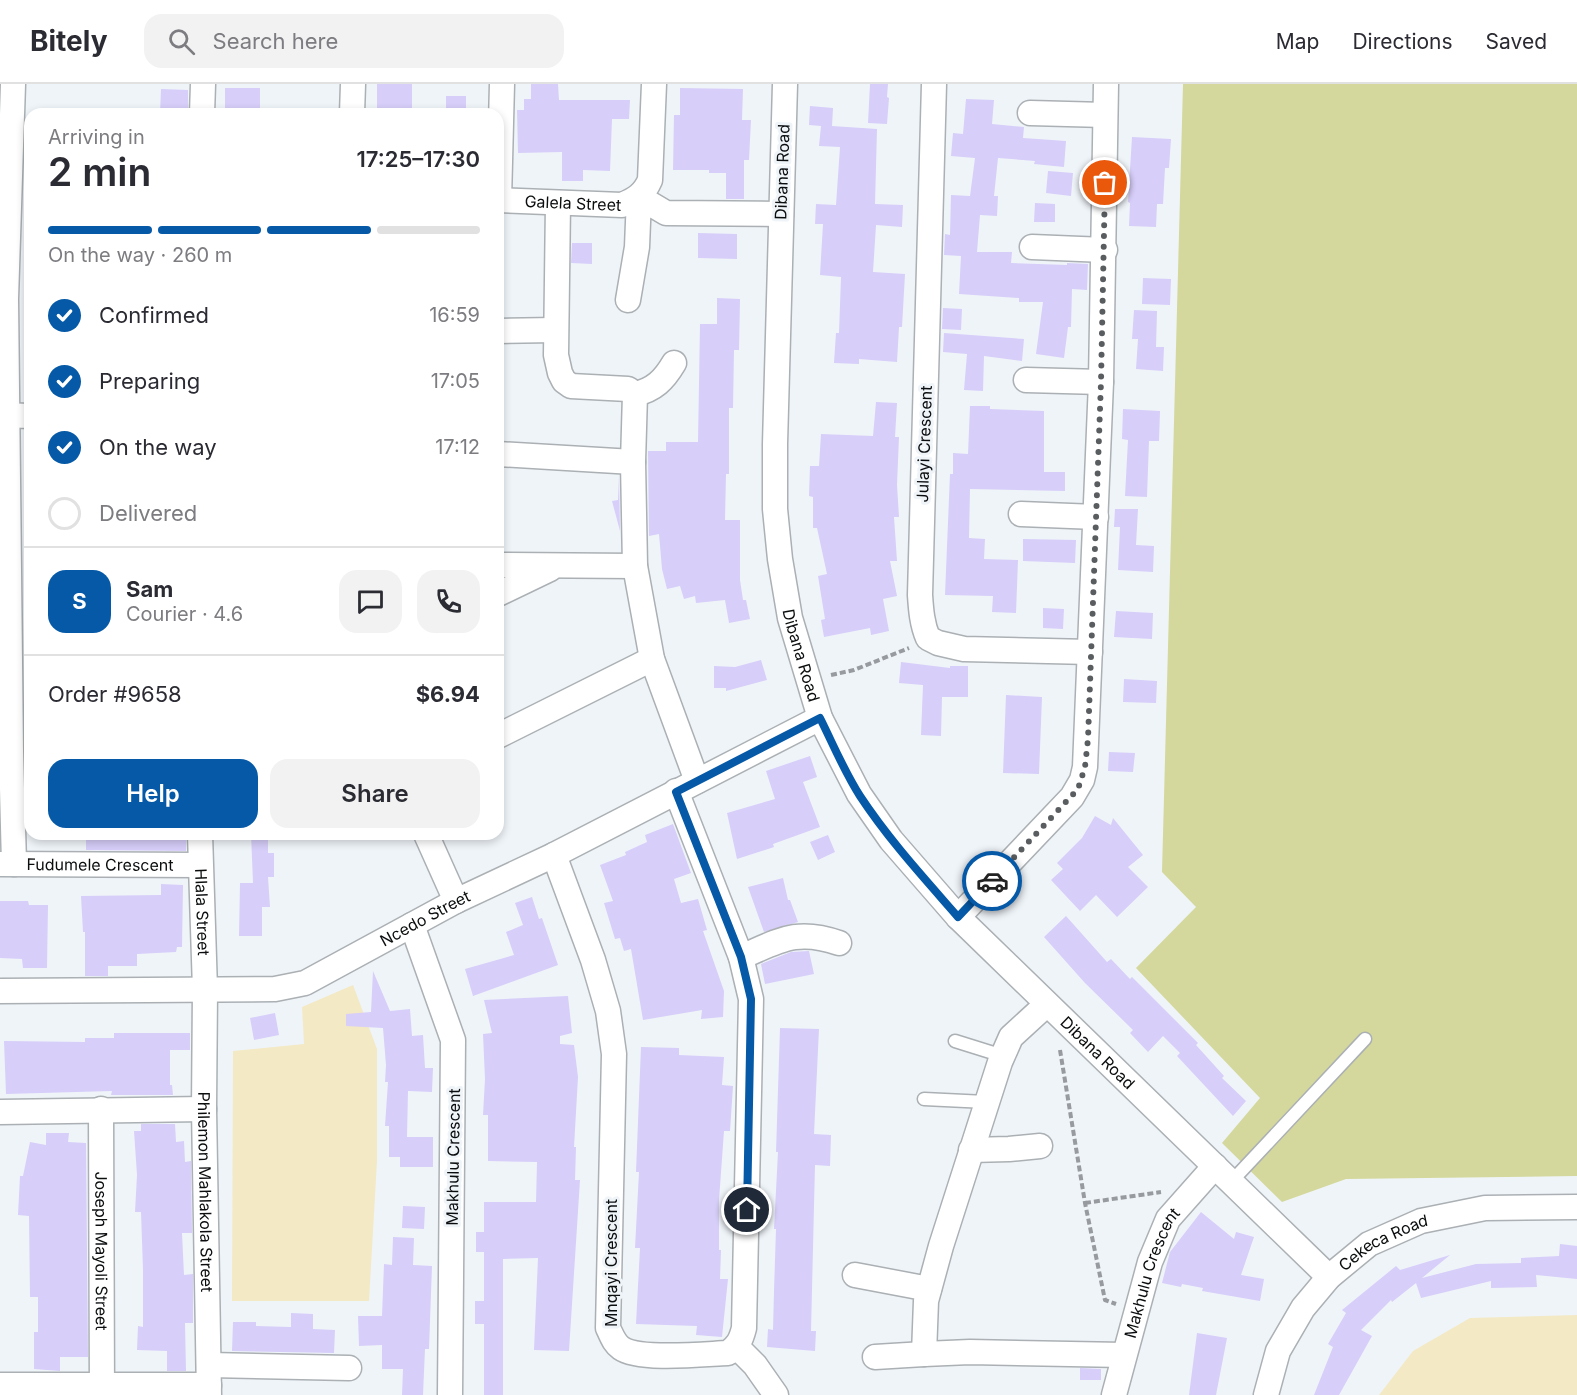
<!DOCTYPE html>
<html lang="en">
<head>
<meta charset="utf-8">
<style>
	:root { --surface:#fff; --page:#f2f2f3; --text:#2b2b33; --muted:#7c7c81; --line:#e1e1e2; --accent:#0559a7 }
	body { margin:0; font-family:Inter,sans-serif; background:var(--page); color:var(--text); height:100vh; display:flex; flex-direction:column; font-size:22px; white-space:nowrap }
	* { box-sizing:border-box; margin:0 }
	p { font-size:20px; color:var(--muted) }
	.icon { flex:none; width:33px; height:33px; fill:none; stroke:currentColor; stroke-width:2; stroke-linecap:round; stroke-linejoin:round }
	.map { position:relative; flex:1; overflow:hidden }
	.sheet { position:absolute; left:24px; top:24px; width:480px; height:732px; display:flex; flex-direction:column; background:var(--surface); border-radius:18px; box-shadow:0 3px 9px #0003 }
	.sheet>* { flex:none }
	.pin { position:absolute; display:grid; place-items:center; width:51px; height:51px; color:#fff; margin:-26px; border:3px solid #fff; border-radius:50%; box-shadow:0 2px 6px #0007 }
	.courier { position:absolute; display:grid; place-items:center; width:60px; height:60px; margin:-30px; border:4px solid #0559a7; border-radius:50%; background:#fff; color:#222; box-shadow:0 2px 8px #0007 }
	.head em { font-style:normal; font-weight:600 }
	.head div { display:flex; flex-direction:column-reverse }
	.head { display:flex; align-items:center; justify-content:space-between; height:102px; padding:0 24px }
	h1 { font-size:39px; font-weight:600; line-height:45px }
	.bar { display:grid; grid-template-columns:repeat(4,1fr); gap:9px 6px; align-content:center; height:72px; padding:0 24px }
	.bar i { height:8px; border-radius:4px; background:var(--line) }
	.bar .on { background:var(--accent) }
	.bar p { grid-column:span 4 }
	.line { display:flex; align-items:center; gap:15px; padding:0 24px; border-top:2px solid var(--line) }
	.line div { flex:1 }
	.round { display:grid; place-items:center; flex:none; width:63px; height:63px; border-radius:18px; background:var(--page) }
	ol { padding:0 24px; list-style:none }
	li { display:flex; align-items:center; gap:18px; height:66px }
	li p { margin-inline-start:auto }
	li .icon { padding:6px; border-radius:50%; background:var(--accent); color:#fff; stroke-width:4 }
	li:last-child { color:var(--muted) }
	li i { width:33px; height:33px; border:3px solid var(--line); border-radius:50% }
	.primary-button { display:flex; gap:12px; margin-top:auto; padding:12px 24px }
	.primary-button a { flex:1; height:69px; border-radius:18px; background:var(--accent); color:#fff; font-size:24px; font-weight:600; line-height:69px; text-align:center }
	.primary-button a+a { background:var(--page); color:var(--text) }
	header { display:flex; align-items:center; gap:36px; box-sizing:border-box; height:84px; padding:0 30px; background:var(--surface); border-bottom:2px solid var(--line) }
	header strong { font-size:28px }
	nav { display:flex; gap:33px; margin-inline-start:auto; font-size:21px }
	.search { width:420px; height:54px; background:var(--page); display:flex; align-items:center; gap:15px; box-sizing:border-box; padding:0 21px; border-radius:18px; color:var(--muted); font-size:22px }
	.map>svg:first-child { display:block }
</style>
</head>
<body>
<header>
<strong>Bitely</strong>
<div class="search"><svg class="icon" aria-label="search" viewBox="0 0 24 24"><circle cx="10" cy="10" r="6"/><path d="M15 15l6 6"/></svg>Search here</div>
<nav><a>Map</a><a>Directions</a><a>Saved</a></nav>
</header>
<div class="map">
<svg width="1577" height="1311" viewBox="0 0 1577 1311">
	<rect width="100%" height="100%" fill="#eff4f9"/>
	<path fill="#d4d89c" d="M 1183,0 L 1577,0 L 1577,1092 L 1346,1095 L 1282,1118 L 1222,1059 L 1260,1014 L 1136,884 L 1196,823 L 1162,788 Z"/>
	<path fill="#f3e9c4" d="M 353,901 L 377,965 L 377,1077 L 369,1217 L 232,1217 L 233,967 L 304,960 L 302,923 Z
		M 1577,1231 L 1577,1311 L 1379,1311 L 1413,1267 L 1470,1234 Z"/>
	<path fill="#d7cef9" d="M 377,0 L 412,0 L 412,30 L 377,30 Z
		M 531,0 L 558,0 L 559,16 L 630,16 L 629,35 L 612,35 L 610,87 L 583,86 L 583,97 L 562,97 L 562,68 L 518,69 L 517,26 L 524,26 L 524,15 L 531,15 Z
		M 870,0 L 888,0 L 887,13 L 889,14 L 887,40 L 868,39 Z
		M 225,4 L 260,4 L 260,30 L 225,30 Z
		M 680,4 L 743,5 L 742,36 L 751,36 L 749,76 L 744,76 L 744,115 L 726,115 L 726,89 L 709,89 L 709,86 L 673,86 L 674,31 L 680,31 Z
		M 161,5 L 188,6 L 188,30 L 160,30 Z
		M 446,12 L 466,12 L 466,30 L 446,30 Z
		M 966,15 L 994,16 L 992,40 L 1024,43 L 1023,54 L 1066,57 L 1064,83 L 1034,80 L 1035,77 L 998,74 L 994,112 L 998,112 L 997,132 L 980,131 L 977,168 L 1012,168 L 1011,179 L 1067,181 L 1067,179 L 1088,180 L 1087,206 L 1072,205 L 1071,243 L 1068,243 L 1064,274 L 1036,270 L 1043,218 L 1019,218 L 1019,214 L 959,210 L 961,172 L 944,171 L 945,150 L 950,151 L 951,111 L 970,112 L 975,74 L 951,72 L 953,49 L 963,50 Z
		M 810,22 L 833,24 L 832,42 L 877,45 L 875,120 L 903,121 L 902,143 L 876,141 L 873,188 L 905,190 L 902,243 L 899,243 L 897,278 L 859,275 L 859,280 L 834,279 L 836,249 L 839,249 L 841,193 L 820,191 L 823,140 L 815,140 L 816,120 L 836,121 L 840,63 L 819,62 L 821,42 L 809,41 Z
		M 1132,53 L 1171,55 L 1169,84 L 1165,84 L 1163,120 L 1157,120 L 1156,143 L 1129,142 L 1130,119 L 1128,118 Z
		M 1048,87 L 1073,89 L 1071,112 L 1046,109 Z
		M 1035,119 L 1055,120 L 1055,138 L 1034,138 Z
		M 698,149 L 737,150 L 737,175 L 698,174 Z
		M 572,159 L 592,159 L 592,180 L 571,179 Z
		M 1143,194 L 1171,195 L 1170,221 L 1142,220 Z
		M 717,214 L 740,215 L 739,266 L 734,266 L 733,324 L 729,324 L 729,390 L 726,390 L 725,436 L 740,436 L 740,496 L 743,516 L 746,516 L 750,535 L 729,539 L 725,516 L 696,519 L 695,512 L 684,515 L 680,502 L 667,505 L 662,485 L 659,450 L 649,452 L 648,367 L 666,367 L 666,358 L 698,358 L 700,240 L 717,240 Z
		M 943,224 L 962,225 L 961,246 L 942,245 Z
		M 1134,226 L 1157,227 L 1156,263 L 1164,263 L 1163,287 L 1136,285 L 1138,255 L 1132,255 Z
		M 944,249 L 1024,255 L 1022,277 L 984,272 L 983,307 L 964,306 L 967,270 L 943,268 Z
		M 876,318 L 897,319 L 895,353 L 899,353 L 897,401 L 899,433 L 894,433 L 897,477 L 890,477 L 897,512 L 883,515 L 889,547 L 871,551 L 870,544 L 824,553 L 821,536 L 825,535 L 818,492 L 827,490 L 817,444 L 813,444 L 813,413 L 809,412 L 810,382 L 819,382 L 821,350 L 873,352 Z
		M 970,322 L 990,322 L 990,325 L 1044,327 L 1044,388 L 1065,388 L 1065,407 L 970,405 L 969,454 L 985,455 L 984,475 L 1018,476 L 1016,529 L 992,528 L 993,512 L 945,511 L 950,390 L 953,390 L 953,369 L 968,370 Z
		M 1123,325 L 1160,327 L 1159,357 L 1149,357 L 1147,413 L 1125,412 L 1128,356 L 1122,355 Z
		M 619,392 L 620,447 L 612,417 L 618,416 Z
		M 1115,425 L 1138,425 L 1136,461 L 1154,462 L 1153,488 L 1118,486 L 1120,443 L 1114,443 Z
		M 1023,455 L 1076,456 L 1075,479 L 1023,477 Z
		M 1043,524 L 1064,525 L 1063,545 L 1043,544 Z
		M 1116,527 L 1153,529 L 1152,555 L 1114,553 Z
		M 761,576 L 767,596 L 726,607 L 726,604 L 714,604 L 714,582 L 735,583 Z
		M 901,578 L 950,584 L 950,582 L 968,582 L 968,613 L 942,613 L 941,652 L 921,651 L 923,601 L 899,599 Z
		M 1124,595 L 1157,597 L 1156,619 L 1123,618 Z
		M 1006,611 L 1042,613 L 1039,690 L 1003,689 Z
		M 1109,668 L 1135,669 L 1133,688 L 1108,687 Z
		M 810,672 L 817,693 L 803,698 L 820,743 L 773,760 L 774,763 L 737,775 L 727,729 L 775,715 L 766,687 Z
		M 1095,732 L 1111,741 L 1113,734 L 1143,771 L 1128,783 L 1148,803 L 1117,833 L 1096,811 L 1080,827 L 1051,796 L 1063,785 L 1057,779 L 1082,754 Z
		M 673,740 L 691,789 L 674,795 L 681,819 L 698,815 L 707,846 L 703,847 L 724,907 L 723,933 L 701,935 L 702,926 L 643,936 L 631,865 L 624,867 L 620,854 L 615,855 L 604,819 L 613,817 L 600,781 L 626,771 L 625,768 L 647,758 L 645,751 Z
		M 124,750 L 186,750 L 186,767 L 86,766 L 86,752 Z
		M 251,750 L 268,750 L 268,769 L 274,769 L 274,793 L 268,793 L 270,823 L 262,823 L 262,852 L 239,852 L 240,799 L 253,799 Z
		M 828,751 L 835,768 L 818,776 L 810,758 Z
		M 783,794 L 788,816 L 790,816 L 798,838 L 764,848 L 748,803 Z
		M 161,800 L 183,801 L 182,863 L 177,863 L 176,868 L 137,870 L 137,882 L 108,882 L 108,892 L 85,892 L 85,848 L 83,848 L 81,812 L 161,811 Z
		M 532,813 L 539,835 L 542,834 L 558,881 L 473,912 L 465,885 L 514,871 L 506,848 L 523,841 L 515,819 Z
		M 0,817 L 28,817 L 29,821 L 48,821 L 47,884 L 23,884 L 22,875 L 0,874 Z
		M 1066,832 L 1107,878 L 1111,875 L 1130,895 L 1132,893 L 1198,959 L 1196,961 L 1224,992 L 1222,994 L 1246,1017 L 1233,1032 L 1177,972 L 1180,969 L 1163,952 L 1148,968 L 1130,949 L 1133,946 L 1085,899 L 1044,853 Z
		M 809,867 L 814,890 L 765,900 L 761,880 L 791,868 Z
		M 373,887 L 390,927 L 410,925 L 412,952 L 423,951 L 425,984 L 433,984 L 432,1008 L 408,1007 L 407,1053 L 433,1053 L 433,1083 L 400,1083 L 400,1073 L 389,1073 L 389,1042 L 385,1042 L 388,998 L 385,998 L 386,981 L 383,944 L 346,942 L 346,930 L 371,928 Z
		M 568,912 L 572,949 L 560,952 L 560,960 L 574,961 L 578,993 L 574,1063 L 576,1063 L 575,1096 L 580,1096 L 569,1267 L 534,1266 L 538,1174 L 503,1175 L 503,1311 L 484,1311 L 484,1240 L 475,1240 L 475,1217 L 484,1217 L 484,1168 L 476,1168 L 476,1148 L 484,1148 L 484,1118 L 536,1118 L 537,1078 L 488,1077 L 488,1031 L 483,1031 L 485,995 L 483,950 L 492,949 L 484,916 Z
		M 275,929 L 279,951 L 254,956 L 250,934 Z
		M 780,944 L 819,945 L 814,1050 L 831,1051 L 830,1082 L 815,1081 L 811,1247 L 816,1247 L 815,1267 L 767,1263 L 768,1245 L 773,1246 L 774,1207 L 776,1145 L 774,1145 L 778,1068 L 776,1068 Z
		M 114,949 L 190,949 L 190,966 L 170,966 L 170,1001 L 172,1001 L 173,1011 L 111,1011 L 112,1007 L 6,1010 L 4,957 L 85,958 L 85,954 L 114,954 Z
		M 641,963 L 679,964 L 679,971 L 724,973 L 722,1001 L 733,1002 L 730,1047 L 724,1047 L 719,1116 L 719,1166 L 721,1166 L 720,1195 L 728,1195 L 722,1253 L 696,1251 L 697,1242 L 636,1240 L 640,1164 L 635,1164 L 639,1088 L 636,1088 Z
		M 141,1040 L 175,1040 L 176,1058 L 184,1057 L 185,1078 L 191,1077 L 192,1149 L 182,1149 L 184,1191 L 193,1190 L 193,1239 L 185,1239 L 186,1287 L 167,1287 L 167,1267 L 137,1266 L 138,1242 L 143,1243 L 143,1186 L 141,1128 L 135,1128 L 137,1091 L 134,1047 L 141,1047 Z
		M 46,1049 L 69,1049 L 68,1058 L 86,1059 L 88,1273 L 60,1273 L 60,1287 L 34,1285 L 34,1248 L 38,1248 L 38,1213 L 30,1213 L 29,1132 L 18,1131 L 20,1092 L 23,1092 L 30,1058 L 46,1061 Z
		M 403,1122 L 425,1123 L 424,1145 L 402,1144 Z
		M 1201,1128 L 1234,1155 L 1236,1148 L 1254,1153 L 1241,1191 L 1264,1195 L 1260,1217 L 1202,1207 L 1203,1204 L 1182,1200 L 1181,1203 L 1162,1199 L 1170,1168 Z
		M 393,1153 L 414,1154 L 413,1181 L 432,1182 L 429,1265 L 425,1265 L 423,1311 L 402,1311 L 403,1285 L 382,1285 L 382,1261 L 359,1262 L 358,1232 L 382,1232 L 384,1180 L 392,1181 Z
		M 1560,1160 L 1577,1162 L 1577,1195 L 1536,1191 L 1537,1203 L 1491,1204 L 1491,1197 L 1421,1214 L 1416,1199 L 1392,1218 L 1391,1216 L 1361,1246 L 1372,1252 L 1339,1311 L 1314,1311 L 1333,1263 L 1328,1260 L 1346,1229 L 1342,1226 L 1396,1182 L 1400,1186 L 1450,1171 L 1422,1194 L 1476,1180 L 1521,1179 L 1521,1174 L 1559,1172 Z
		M 291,1229 L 313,1230 L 313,1245 L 335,1246 L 334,1269 L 232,1267 L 233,1238 L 256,1238 L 256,1242 L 291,1243 Z
		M 1197,1249 L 1227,1254 L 1216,1311 L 1189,1311 Z
		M 1080,1284 L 1101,1285 L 1101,1296 L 1080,1296 Z"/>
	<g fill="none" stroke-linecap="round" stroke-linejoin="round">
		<g stroke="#abb0b4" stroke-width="15">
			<path id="service" d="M 955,957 L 1003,972
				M 924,1015 L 986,1018
				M 1231,1098 L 1365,955"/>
		</g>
		<g stroke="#abb0b4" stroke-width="27">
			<g id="minor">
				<path d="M 13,0 L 6,215 L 11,667 L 14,780"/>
				<path id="s1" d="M 785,0 L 775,360 L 775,425 L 780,475 L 790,534 L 820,634 L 859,710 L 891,756 L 958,833 L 1329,1193"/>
				<path d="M 934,0 L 920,511 C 921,526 922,540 928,554 L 938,559 L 964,565 L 1090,568"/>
				<path d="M 1030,29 L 1105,31"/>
				<path d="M 202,30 L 203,0"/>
				<path d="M 352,30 L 353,0"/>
				<path id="s2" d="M 498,116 L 622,121 C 636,115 644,110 650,96 L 654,0"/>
				<path d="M 499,116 L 502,0"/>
				<path d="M 558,119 L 556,271 L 560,289 L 564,297 L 571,302 L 628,305 L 635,310"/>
				<path d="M 1032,163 L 1105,166"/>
				<path d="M 628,216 L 637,163 L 639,113 L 666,129 L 781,130"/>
				<path d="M 498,247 L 555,246"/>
				<path d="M 1026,296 L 1101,298"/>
				<path d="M 635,310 L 633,378 L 635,482 L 652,575 L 697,697"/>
				<path d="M 635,310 C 654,306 664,296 674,279"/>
				<path d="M 0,331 L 30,332"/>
				<path d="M 498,370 L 633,378"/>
				<path d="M 1021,430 L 1096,433"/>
				<path d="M 498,481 L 635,482"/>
				<path d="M 498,510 L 550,485"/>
				<path d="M 498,652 L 652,575"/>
				<path id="s3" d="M 200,750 L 205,906 L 204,1025 L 209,1311"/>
				<path d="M 426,750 L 456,817"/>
				<path d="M 554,771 L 593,876 L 608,927 L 614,970 L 608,1244 C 612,1252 614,1259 621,1264 C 639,1277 704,1270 728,1269 C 738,1262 741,1256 744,1244 L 751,915 L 741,873 L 676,707"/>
				<path id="s4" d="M 0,780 L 200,781"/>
				<path d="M 958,833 L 1072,713 L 1082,696 L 1085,683 L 1101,298 L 1106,0"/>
				<path d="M 412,841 L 453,956 L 450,1311"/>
				<path d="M 741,873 C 779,857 796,844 839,859"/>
				<path id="s5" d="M 0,907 L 275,905 L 305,899 L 456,817 L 554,771 L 820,634"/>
				<path d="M 1047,920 L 1011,953 L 1000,978 L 941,1162 L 926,1217 L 924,1270 L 970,1268 L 1124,1271"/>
				<path id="s6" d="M 101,1025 L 102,1311"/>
				<path d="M 0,1028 L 204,1025"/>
				<path d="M 971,1066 L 1009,1065 L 1040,1062"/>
				<path d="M 855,1191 L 929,1205"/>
				<path d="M 737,1263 L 755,1281 L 776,1311"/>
				<path d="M 875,1273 L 924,1270"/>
				<path d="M 209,1281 L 349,1284"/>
				<path d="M 0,1301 L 209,1301"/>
				<path id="s7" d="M 1114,1311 L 1150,1178 L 1168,1135 L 1215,1082"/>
				<path id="s8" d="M 1266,1311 L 1278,1267 L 1303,1224 L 1329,1193 L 1369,1160 L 1421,1137 L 1485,1124 L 1577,1123"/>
			</g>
		</g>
		<path stroke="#979a9e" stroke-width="4" stroke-dasharray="6 3" stroke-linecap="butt" d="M 831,591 L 854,586 L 909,564
			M 1060,966 L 1085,1119 L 1105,1216 L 1116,1220
			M 1085,1119 L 1161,1108"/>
		<use href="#service" stroke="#fff" stroke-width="12"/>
		<use href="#minor" stroke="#fff" stroke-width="24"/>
	</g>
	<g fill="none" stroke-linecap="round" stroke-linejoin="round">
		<path stroke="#5a5d60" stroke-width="6" stroke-dasharray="0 10.8" d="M 992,797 L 1078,705 L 1085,683 L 1088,655 L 1101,298 L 1105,99"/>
		<path stroke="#0559a7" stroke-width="8" d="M 747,1126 L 751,915 L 741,873 L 676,708 L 820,634 C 833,660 844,687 860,712 C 889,756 924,794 958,833 L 992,797"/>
	</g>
	<g text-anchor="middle" stroke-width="6" stroke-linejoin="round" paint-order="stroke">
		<g font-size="16" fill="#0a0c0d" stroke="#eff4f9">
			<text transform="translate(782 88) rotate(-88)" y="6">Dibana Road</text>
			<text dy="6" stroke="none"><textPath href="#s2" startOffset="75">Galela Street</textPath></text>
			<text transform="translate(924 360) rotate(-88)" y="6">Julayi Crescent</text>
			<text dy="6" stroke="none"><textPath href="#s1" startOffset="574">Dibana Road</textPath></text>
			<text dy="6" stroke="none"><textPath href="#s4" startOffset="100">Fudumele Crescent</textPath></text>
			<text dy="6" stroke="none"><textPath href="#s3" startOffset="78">Hlala Street</textPath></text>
			<text dy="6" stroke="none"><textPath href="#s5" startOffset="442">Ncedo Street</textPath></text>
			<text dy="6" stroke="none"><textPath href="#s1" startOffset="1078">Dibana Road</textPath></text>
			<text transform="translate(453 1073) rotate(-89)" y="6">Makhulu Crescent</text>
			<text dy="6" stroke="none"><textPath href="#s3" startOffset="358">Philemon Mahlakola Street</textPath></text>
			<text dy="6" stroke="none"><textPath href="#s8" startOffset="201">Cekeca Road</textPath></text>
			<text dy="6" stroke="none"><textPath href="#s6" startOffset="142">Joseph Mayoli Street</textPath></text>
			<text transform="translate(611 1179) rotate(-90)" y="6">Mnqayi Crescent</text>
			<text dy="6" stroke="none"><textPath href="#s7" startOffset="128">Makhulu Crescent</textPath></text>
		</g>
	</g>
</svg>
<div class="pin" style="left:1105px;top:99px;background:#ea580c"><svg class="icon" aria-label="bag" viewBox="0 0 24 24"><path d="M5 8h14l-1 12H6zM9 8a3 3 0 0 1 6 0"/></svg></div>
<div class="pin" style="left:747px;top:1126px;background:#1f2937"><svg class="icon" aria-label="home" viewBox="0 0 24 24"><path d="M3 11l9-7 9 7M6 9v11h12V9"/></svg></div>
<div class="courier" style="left:992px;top:797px"><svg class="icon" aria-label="car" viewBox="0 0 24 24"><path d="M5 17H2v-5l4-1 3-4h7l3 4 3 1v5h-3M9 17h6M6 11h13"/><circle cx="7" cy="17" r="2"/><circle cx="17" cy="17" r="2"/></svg></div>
<section class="sheet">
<div class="head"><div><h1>2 min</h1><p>Arriving in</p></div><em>17:25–17:30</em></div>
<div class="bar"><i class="on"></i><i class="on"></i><i class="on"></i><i></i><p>On the way · 260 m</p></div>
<ol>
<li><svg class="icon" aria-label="check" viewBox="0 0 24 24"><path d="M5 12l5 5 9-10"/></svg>Confirmed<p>16:59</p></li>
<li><svg class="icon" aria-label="check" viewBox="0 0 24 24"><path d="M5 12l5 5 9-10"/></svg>Preparing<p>17:05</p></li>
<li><svg class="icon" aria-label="check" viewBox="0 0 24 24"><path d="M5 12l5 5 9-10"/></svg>On the way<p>17:12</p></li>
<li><i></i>Delivered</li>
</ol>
<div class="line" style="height:108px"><b class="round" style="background:var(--accent);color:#fff">S</b><div><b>Sam</b><p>Courier · 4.6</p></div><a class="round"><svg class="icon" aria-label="chat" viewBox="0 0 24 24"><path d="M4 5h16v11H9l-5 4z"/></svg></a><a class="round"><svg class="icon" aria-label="phone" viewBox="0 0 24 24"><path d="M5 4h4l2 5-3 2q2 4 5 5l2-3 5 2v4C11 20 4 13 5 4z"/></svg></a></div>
<div class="line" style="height:78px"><div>Order #9658</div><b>$6.94</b></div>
<div class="primary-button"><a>Help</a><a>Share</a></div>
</section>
</div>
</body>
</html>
